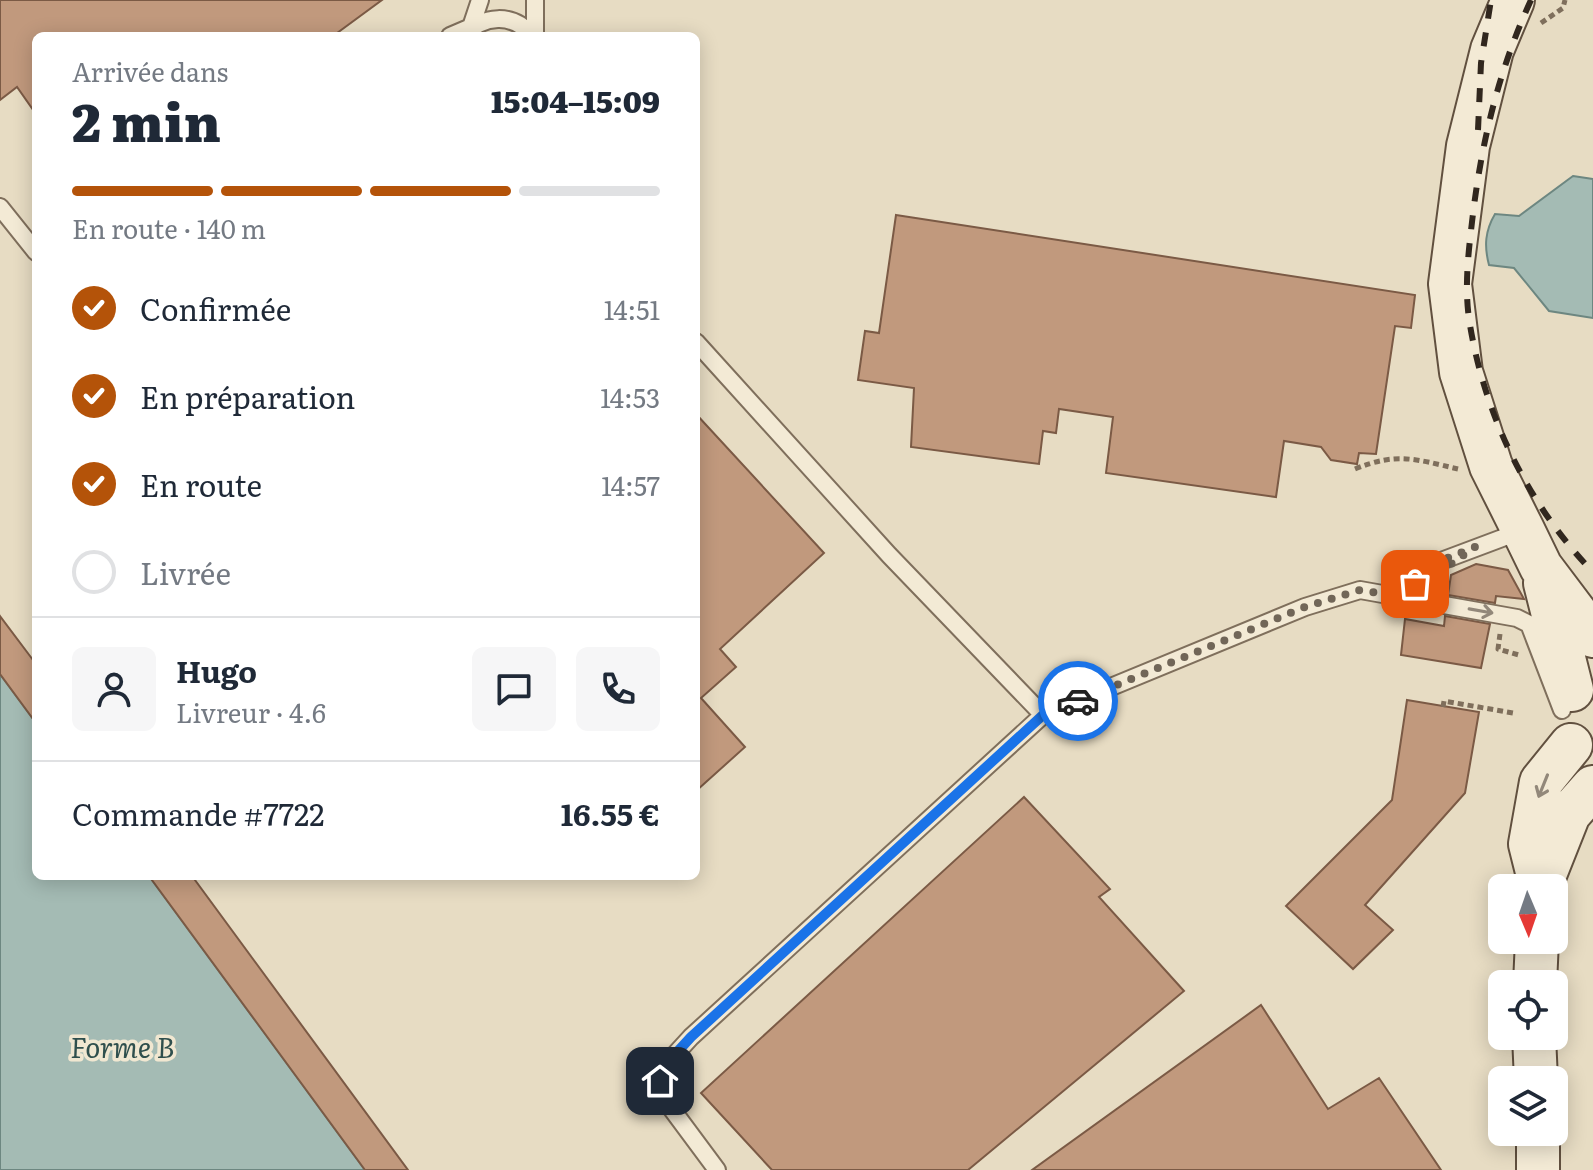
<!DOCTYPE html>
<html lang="fr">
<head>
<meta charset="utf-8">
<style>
	:root { --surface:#fff; --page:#f6f6f7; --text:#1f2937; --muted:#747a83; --line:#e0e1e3; --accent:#b45309 }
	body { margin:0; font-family:Literata,serif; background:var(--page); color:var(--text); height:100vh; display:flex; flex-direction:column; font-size:30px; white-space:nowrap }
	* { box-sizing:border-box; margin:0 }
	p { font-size:26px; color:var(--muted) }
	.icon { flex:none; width:44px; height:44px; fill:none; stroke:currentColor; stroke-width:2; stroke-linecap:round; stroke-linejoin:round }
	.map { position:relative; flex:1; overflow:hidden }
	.side { position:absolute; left:32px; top:32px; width:668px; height:848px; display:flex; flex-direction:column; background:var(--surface); border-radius:12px; box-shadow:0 4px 20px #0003 }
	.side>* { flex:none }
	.needle { width:52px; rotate:178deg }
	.controls { position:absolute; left:1488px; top:874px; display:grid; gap:16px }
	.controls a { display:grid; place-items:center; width:80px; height:80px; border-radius:12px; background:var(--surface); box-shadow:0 4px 20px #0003; font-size:40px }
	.pin { position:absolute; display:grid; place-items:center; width:68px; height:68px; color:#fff; margin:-34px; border-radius:16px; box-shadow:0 4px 12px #0006 }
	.courier { position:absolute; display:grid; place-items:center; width:80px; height:80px; margin:-40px; border:6px solid #1a73e8; border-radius:50%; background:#fff; color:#222; box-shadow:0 2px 10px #0007 }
	.headline em { font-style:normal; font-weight:800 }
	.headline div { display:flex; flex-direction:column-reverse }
	.headline { display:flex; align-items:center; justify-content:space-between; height:136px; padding:0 40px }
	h1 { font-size:52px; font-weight:800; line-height:60px }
	.bar { display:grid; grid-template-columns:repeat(4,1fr); gap:12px 8px; align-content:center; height:96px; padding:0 40px }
	.bar i { height:10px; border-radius:6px; background:var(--line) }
	.bar .current { background:var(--accent) }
	.bar p { grid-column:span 4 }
	.line { display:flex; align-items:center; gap:20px; padding:0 40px; border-top:2px solid var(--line) }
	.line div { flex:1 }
	.round { display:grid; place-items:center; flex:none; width:84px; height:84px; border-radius:12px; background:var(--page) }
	ol { padding:0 40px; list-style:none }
	li { display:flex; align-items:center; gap:24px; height:88px }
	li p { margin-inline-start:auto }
	li .icon { padding:8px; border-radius:50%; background:var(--accent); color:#fff; stroke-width:4 }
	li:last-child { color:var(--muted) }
	li i { width:44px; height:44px; border:4px solid var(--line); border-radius:50% }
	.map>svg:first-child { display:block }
</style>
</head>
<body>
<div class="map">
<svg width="1593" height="1170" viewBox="0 0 1593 1170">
	<rect width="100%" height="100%" fill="#e7dcc3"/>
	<path fill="#a4bbb4" stroke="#6d8781" stroke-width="2" d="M 1573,176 L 1593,179 L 1593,318 L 1549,311 L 1514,268 L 1489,265 C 1484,246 1485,231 1495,214 L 1519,216 Z
		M 0,674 L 36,723 L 36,876 L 149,876 L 365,1170 L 0,1170 Z"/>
	<path fill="#c1997d" stroke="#7b5a45" stroke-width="2" d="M 0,0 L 382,0 L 333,36 L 36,36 L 36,114 L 17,87 L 0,100 Z
		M 896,215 L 1415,295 L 1411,328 L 1395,326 L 1376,454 L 1359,453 L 1357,464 L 1331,460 L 1321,447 L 1284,441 L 1276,497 L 1106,473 L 1113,417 L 1059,409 L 1056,433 L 1043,431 L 1039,464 L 911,447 L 914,388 L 858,380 L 865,331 L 879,333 Z
		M 696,414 L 824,553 L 720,649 L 736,667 L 701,698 L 745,747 L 696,791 Z
		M 1476,564 L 1508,570 L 1524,599 L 1496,596 L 1495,603 L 1448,595 L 1451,575 Z
		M 0,616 L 36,664 L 36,723 L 0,674 Z
		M 1445,616 L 1490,624 L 1481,668 L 1401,655 L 1405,619 L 1444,626 Z
		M 1407,700 L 1479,712 L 1465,793 L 1365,905 L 1393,930 L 1353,969 L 1286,906 L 1392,800 Z
		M 1024,797 L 1110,889 L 1099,897 L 1184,991 L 968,1170 L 772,1170 L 701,1093 Z
		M 149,876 L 192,876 L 408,1170 L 365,1170 Z
		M 1261,1005 L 1328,1109 L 1379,1078 L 1441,1170 L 1032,1170 Z"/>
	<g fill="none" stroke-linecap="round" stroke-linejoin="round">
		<g stroke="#7f6f5c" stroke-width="20">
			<path id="lane" d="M 535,0 L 535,36
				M 450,36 L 471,27 L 480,0
				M 463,36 C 483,15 513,12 532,36
				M 0,207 L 36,252
				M 696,342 L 889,555 L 1043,715
				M 1391,595 L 1433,564 L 1521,531
				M 717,1170 L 668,1104 L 660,1081 L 669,1061 L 691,1037 L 1043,715 L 1305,607 L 1360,590 L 1517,618 L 1529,624 L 1562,710"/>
		</g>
		<g stroke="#61503f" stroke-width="46">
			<path id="secondary" d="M 1513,0 L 1492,50 L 1468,146 L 1450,284 L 1461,372 L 1491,466 L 1523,530 L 1541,567 L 1593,636
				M 1545,583 L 1572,690
				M 1544,877 L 1569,814 L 1593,787
				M 1541,888 L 1530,844 L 1541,782 L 1571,745
				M 1535,984 L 1537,940
				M 1534,1036 L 1536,1080
				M 1538,1132 L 1538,1170"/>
		</g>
		<path stroke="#7f6f5c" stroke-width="5" stroke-dasharray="6 4" stroke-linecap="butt" d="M 1541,23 L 1563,8 L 1565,0
			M 1355,469 C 1397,452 1415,459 1458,469
			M 1500,634 L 1498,649 L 1519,655
			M 1443,707 L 1444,701 L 1513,713"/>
		<use href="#lane" stroke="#f3ead5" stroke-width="16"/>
		<use href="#secondary" stroke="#f3ead5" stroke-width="42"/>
		<path stroke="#31271e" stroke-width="6" stroke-dasharray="14 14" stroke-linecap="butt" d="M 1531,0 C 1498,72 1481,144 1472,222 C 1468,256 1464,291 1470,325 C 1485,416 1528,505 1593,572
			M 1478,130 L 1481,63 L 1491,0"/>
	</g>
	<defs><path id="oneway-shaft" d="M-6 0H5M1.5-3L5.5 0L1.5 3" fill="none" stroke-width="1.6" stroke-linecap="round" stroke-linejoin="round" transform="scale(2)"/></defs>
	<g stroke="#92887a">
		<use href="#oneway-shaft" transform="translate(1481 611) rotate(10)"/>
		<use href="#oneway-shaft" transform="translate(1543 786) rotate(112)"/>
	</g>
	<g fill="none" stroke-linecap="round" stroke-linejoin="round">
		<path stroke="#716658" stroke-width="8" stroke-dasharray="0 14.4" d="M 1078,701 L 1305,607 L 1360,590 L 1391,595 L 1433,564 L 1475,547 L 1438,573 L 1415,584"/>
		<path stroke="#1a73e8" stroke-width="10" d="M 660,1081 L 669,1061 L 691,1037 L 1043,715 L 1078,701"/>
	</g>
	<g text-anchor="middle" stroke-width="7" stroke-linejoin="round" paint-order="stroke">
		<g font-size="28" font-style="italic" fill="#2f4f4d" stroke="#f0e7d1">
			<text x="122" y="1058">Forme B</text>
		</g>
	</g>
</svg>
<div class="controls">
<a><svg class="needle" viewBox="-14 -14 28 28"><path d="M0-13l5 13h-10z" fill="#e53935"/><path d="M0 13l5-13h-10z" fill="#747a83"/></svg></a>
<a><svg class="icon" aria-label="locate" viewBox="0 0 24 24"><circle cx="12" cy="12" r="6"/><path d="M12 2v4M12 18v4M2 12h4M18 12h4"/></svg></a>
<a><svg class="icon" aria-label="layers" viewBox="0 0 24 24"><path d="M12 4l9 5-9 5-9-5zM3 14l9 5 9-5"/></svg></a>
</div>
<div class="pin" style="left:1415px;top:584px;background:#ea580c"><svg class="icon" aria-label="bag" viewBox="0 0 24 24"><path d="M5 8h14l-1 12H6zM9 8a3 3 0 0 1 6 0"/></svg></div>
<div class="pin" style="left:660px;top:1081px;background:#1f2937"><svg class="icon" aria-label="home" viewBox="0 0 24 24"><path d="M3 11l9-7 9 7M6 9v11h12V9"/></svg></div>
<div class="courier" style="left:1078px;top:701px"><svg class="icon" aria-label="car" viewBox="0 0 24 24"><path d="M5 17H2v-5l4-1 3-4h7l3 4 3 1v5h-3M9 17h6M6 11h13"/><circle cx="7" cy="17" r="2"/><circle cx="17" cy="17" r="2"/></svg></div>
<section class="side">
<div class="headline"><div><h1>2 min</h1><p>Arrivée dans</p></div><em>15:04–15:09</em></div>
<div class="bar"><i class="current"></i><i class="current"></i><i class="current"></i><i></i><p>En route · 140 m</p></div>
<ol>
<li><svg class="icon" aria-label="check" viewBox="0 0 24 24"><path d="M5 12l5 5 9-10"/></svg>Confirmée<p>14:51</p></li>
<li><svg class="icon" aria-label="check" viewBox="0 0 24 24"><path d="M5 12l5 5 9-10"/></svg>En préparation<p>14:53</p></li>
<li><svg class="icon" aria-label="check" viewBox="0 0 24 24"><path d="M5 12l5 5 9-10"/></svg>En route<p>14:57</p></li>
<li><i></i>Livrée</li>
</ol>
<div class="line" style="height:144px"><a class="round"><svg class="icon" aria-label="person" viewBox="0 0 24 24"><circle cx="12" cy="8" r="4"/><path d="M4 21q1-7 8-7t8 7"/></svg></a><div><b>Hugo</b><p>Livreur · 4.6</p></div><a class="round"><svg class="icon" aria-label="chat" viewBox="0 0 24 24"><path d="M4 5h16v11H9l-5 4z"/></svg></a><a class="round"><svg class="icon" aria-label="phone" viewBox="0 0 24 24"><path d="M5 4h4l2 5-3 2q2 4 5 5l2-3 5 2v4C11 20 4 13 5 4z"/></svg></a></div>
<div class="line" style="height:104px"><div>Commande #7722</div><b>16.55 €</b></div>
</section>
</div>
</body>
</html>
